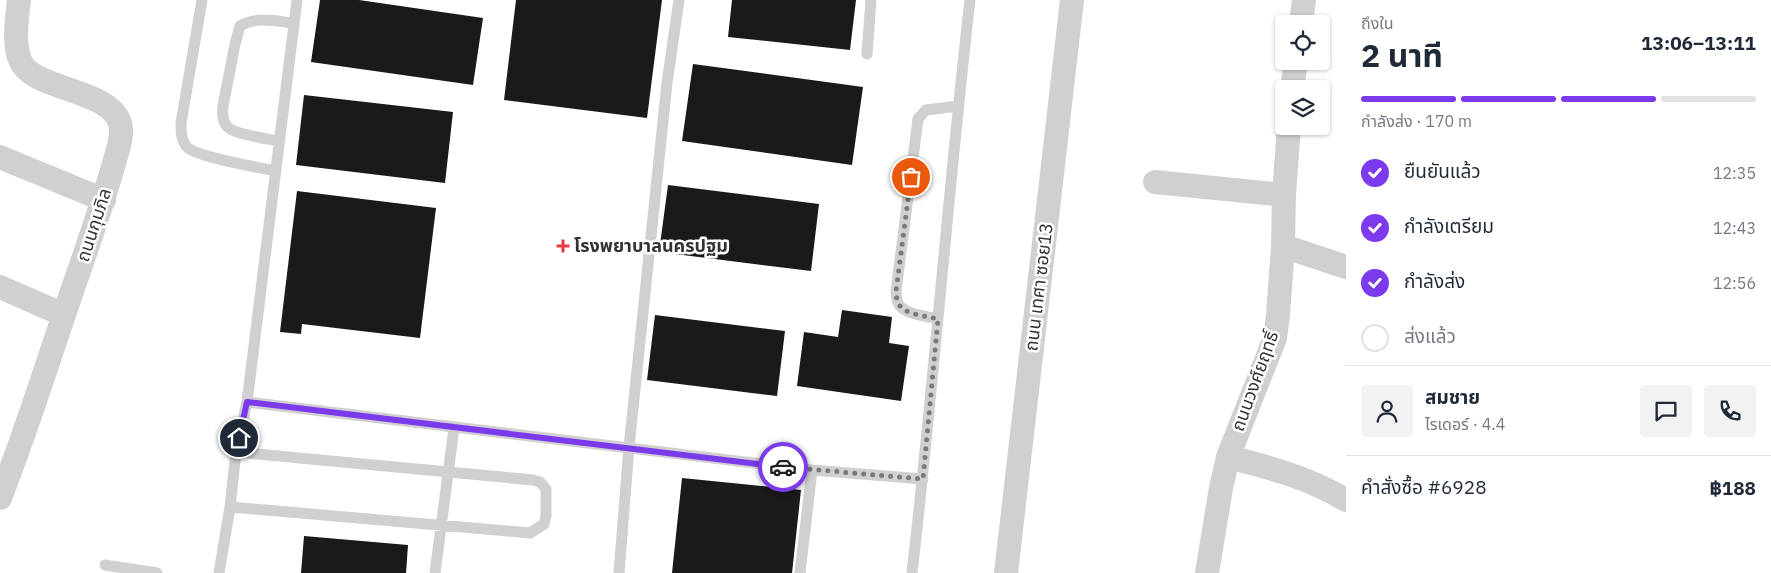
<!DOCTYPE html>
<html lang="th">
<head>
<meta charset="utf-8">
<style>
	:root { --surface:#fff; --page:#f2f2f3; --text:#1f2937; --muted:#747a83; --line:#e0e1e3; --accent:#7c3aed }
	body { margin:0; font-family:"IBM Plex Sans","Noto Sans Thai",sans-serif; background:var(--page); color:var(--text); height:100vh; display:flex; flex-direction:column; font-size:19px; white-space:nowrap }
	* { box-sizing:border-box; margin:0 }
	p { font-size:16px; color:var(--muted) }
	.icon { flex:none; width:28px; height:28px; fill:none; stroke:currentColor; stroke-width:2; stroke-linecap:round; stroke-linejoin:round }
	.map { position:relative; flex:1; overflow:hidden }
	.sheet { display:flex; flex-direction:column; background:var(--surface); width:425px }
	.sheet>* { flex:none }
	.buttons { position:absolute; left:1275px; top:15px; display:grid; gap:10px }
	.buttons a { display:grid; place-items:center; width:55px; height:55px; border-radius:5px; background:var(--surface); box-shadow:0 1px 4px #0004; font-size:25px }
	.pin { position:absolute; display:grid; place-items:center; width:42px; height:42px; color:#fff; margin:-21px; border:2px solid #fff; border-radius:50%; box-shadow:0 1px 5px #0007 }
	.courier { position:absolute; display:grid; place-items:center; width:50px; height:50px; margin:-25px; border:4px solid #7c3aed; border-radius:50%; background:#fff; color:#222; box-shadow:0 1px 6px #0007 }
	.head em { font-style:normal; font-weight:700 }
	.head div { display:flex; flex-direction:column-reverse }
	.head { display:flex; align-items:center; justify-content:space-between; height:85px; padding:0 15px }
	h1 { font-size:32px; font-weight:700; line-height:38px }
	.bar { display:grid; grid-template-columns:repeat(4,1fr); gap:8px 5px; align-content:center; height:60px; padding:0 15px }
	.bar i { height:6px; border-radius:4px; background:var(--line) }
	.bar .selected { background:var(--accent) }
	.bar p { grid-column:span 4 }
	.line { display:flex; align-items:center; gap:12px; padding:0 15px; border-top:1px solid var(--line) }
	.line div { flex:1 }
	.round { display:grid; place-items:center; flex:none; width:52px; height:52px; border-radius:5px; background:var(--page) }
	ol { padding:0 15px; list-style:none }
	li { display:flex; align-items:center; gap:15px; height:55px }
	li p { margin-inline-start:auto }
	li .icon { padding:5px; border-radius:50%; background:var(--accent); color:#fff; stroke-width:4 }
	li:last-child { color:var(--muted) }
	li i { width:28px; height:28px; border:2px solid var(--line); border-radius:50% }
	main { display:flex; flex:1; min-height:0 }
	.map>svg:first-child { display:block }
</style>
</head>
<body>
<main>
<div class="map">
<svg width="1346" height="573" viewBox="0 0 1346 573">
	<rect width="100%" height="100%" fill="#fff"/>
	<path fill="#1a1a1a" d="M 320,0 L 359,0 L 483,18 L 473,85 L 311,62 Z
		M 516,0 L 662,0 L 647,118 L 504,100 Z
		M 732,0 L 856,0 L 850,50 L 728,37 Z
		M 693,64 L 863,87 L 852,165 L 682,141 Z
		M 304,95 L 453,112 L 445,183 L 296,165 Z
		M 668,185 L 819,204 L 811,271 L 659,252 Z
		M 297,191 L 436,208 L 420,338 L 302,324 L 301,334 L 280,332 Z
		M 842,310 L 892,317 L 889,343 L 909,346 L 901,401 L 797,386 L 804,332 L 838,337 Z
		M 655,315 L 785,331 L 777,396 L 647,380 Z
		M 682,478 L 801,490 L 792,573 L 672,573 Z
		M 304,536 L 408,545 L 406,573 L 301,573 Z"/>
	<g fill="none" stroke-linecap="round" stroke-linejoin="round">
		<path stroke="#d0d0d0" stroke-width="11" d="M 202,0 L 181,123 C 181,131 181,139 186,146 C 194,157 258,167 275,171
			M 867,54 L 871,0
			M 279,141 C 268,139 241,135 232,130 C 223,126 222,115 223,106 L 235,44 L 240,26 C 256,16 275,21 293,23
			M 938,319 C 927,316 904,315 898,303 C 897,300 896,295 896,291 L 918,119 L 926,110 L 958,106
			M 247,402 L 812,470 L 923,479
			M 230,507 L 530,533 L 544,524 L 546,516 L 546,489 L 540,482 L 533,480 L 236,452
			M 105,565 L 157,573
			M 219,573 L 230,507 L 236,452 L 247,402 L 297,0
			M 435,573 L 454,428
			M 619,573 L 629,447 L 667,83 L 679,0
			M 800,573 L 812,470
			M 912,573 C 934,382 948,191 970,0"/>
		<path stroke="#d0d0d0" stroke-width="24" d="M 1301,24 L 1304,0
			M 1292,89 L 1296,61
			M 0,157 L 104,200
			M 1155,182 L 1284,195
			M 1283,246 L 1346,267
			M 0,287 L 64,315
			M 1228,457 C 1269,467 1309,478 1346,500
			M 0,498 C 26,432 47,364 70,297 C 85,254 100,211 113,167 C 116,154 124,137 120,123 C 109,88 32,91 20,60 C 13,43 17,18 19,0
			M 1006,573 L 1072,0
			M 1207,573 L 1221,488 L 1228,457 L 1275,338 L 1278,315 L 1283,246 L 1284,195 L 1289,126"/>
	</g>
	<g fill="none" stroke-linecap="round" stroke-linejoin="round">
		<path stroke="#7a7a7a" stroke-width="5" stroke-dasharray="0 9" d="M 783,467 L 923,479 L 938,319 C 927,316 904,315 898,303 C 897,300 896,295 896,291 L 911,177"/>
		<path stroke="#7c3aed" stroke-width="6" d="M 239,438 L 247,402 L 783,467"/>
	</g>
	<path fill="#e63946" stroke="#fff" stroke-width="2" d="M560.5 238.5h5v5h5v5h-5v5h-5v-5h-5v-5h5z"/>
	<g text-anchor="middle" stroke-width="5" stroke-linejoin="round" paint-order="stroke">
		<g font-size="18" fill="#333" stroke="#fff">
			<text transform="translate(94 225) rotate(-72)" y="6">ถนนกุมภิล</text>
			<text transform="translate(1039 287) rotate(-83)" y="6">ถนน เทศา ซอย13</text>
			<text transform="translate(1255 381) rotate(-70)" y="6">ถนนวงศ์ยฤทธิ์</text>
		</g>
		<g font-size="18" font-weight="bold" fill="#333" stroke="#fff" text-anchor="start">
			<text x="574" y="252">โรงพยาบาลนครปฐม</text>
		</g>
	</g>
</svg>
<div class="buttons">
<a><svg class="icon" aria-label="locate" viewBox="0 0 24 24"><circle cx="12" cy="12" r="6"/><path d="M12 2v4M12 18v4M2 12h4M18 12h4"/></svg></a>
<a><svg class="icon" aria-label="layers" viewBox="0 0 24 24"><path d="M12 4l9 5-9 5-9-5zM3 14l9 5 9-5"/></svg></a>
</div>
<div class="pin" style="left:911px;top:177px;background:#ea580c"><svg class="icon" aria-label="bag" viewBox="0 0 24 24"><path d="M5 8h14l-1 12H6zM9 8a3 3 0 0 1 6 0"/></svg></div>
<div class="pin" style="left:239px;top:438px;background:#1f2937"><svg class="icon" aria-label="home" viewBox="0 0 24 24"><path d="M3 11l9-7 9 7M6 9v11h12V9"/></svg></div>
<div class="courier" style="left:783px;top:467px"><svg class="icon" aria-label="car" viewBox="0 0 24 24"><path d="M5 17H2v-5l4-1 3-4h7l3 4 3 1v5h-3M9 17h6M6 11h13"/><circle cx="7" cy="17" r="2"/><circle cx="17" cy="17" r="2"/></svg></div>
</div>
<section class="sheet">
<div class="head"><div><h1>2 นาที</h1><p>ถึงใน</p></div><em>13:06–13:11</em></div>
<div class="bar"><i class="selected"></i><i class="selected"></i><i class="selected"></i><i></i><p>กำลังส่ง · 170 m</p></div>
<ol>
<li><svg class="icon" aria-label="check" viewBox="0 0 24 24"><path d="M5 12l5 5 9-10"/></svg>ยืนยันแล้ว<p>12:35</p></li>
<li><svg class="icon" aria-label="check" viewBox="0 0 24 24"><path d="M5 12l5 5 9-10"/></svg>กำลังเตรียม<p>12:43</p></li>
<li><svg class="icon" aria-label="check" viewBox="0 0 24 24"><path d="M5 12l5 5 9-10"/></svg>กำลังส่ง<p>12:56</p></li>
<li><i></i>ส่งแล้ว</li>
</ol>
<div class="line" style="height:90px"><a class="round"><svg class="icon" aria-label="person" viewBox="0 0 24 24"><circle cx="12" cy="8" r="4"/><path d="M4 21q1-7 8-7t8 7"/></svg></a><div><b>สมชาย</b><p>ไรเดอร์ · 4.4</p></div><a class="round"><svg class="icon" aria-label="chat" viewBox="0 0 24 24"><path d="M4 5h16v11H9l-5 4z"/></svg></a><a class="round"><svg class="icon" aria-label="phone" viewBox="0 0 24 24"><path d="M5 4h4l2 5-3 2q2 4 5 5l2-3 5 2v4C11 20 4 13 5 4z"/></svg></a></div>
<div class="line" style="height:65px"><div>คำสั่งซื้อ #6928</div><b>฿188</b></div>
</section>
</main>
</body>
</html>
